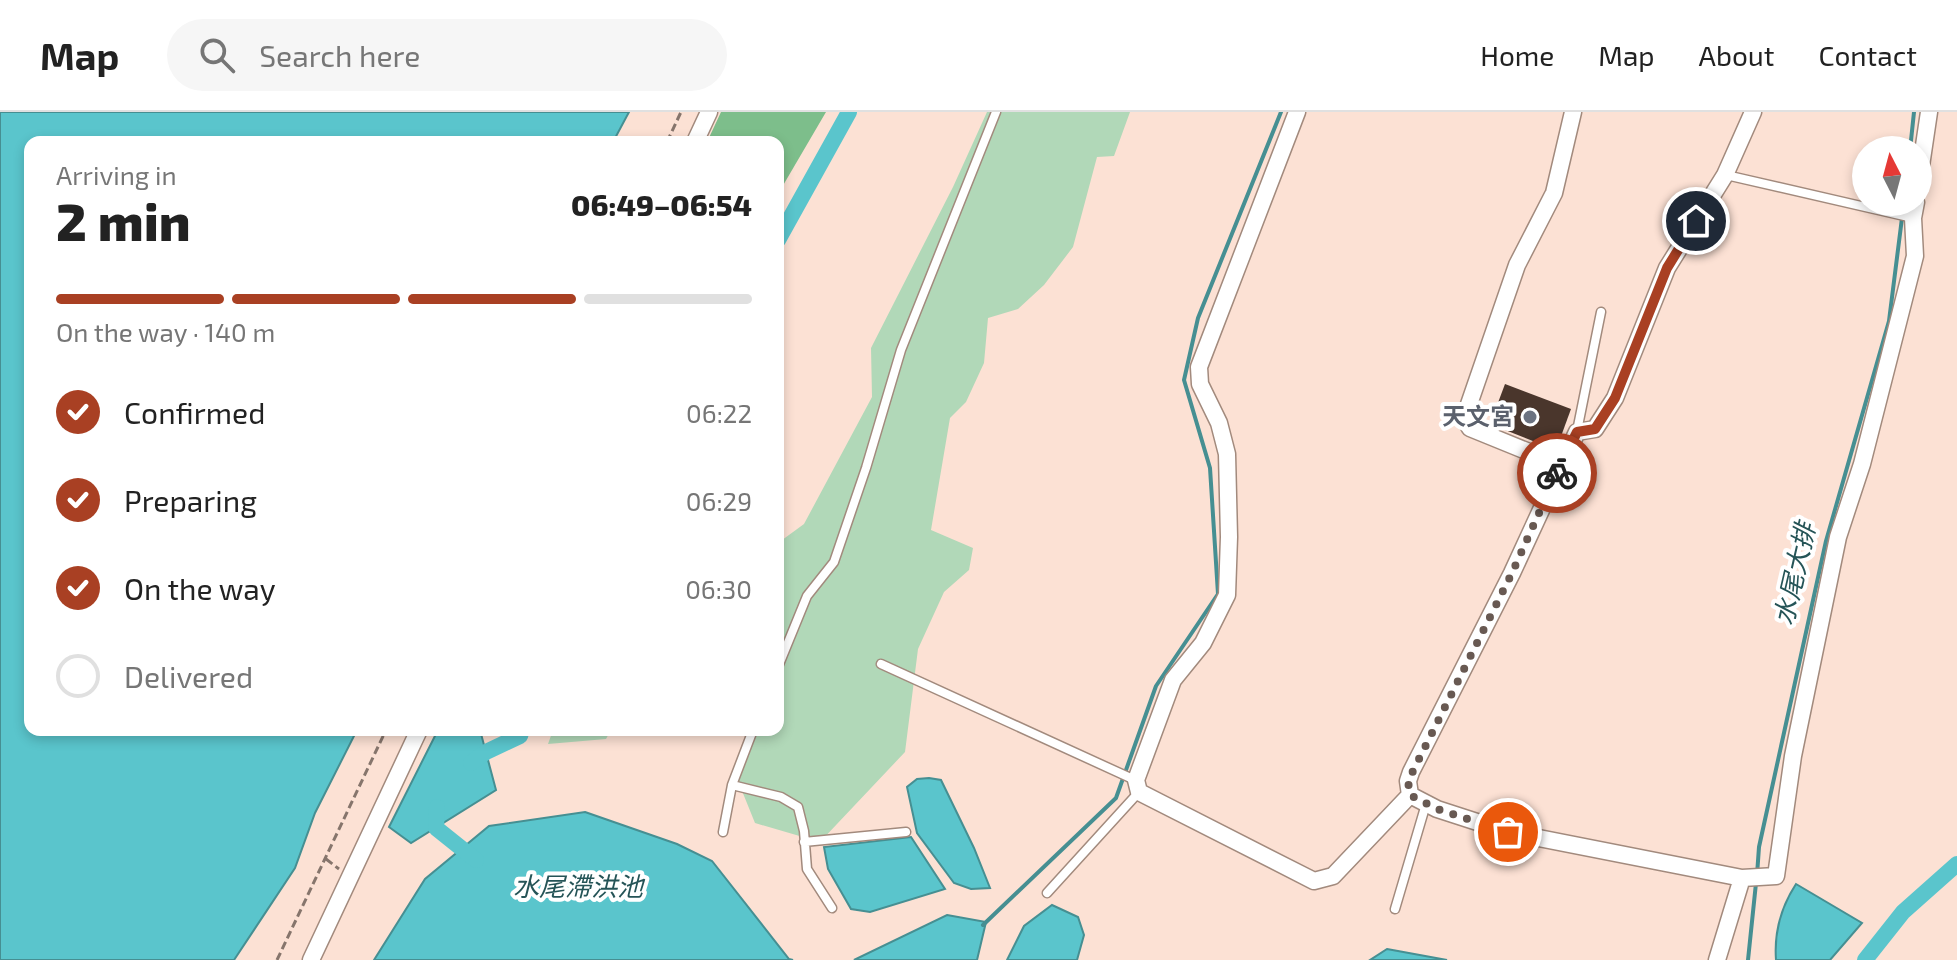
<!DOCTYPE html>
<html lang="en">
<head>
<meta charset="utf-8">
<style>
	:root { --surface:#fff; --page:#f6f6f6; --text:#222; --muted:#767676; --line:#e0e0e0; --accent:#a94023 }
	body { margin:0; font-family:"Exo 2","Noto Sans TC",sans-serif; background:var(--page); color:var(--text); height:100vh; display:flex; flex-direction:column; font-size:30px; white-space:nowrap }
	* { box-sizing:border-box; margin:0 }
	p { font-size:26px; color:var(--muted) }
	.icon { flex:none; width:44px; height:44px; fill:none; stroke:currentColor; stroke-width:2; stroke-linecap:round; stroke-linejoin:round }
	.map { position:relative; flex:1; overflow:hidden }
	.side { position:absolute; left:24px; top:24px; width:760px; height:600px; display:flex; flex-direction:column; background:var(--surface); border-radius:16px; box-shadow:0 4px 12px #0003 }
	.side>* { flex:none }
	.needle { width:52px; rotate:354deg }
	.fabs { position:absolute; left:1852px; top:24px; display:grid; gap:16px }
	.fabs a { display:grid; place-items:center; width:80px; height:80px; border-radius:50%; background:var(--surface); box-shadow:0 4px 12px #0003; font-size:40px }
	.pin { position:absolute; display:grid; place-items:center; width:68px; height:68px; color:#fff; margin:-34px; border:4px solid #fff; border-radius:50%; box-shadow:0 2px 8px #0007 }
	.courier { position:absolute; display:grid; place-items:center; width:80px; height:80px; margin:-40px; border:6px solid #a94023; border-radius:50%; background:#fff; color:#222; box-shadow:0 2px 10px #0007 }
	.head em { font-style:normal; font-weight:800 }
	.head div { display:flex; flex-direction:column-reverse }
	.head { display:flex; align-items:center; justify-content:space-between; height:136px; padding:0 32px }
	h1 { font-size:52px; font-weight:800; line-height:60px }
	.bar { display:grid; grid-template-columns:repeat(4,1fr); gap:12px 8px; align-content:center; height:96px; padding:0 32px }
	.bar i { height:10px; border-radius:6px; background:var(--line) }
	.bar .active { background:var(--accent) }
	.bar p { grid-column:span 4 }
	ol { padding:0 32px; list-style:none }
	li { display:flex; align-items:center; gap:24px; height:88px }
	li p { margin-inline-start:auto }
	li .icon { padding:8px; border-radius:50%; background:var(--accent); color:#fff; stroke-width:4 }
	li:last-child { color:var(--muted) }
	li i { width:44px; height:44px; border:4px solid var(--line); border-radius:50% }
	header { display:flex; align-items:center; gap:48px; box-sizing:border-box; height:112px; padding:0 40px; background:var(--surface); border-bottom:2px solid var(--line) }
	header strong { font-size:38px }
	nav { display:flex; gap:44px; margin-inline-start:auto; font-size:28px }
	.search { width:560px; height:72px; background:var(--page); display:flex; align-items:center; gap:20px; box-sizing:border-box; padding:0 28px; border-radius:44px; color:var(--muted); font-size:30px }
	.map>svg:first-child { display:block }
</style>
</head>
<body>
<header>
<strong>Map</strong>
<div class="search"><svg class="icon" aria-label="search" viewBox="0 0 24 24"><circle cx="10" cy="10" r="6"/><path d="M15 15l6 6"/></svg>Search here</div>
<nav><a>Home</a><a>Map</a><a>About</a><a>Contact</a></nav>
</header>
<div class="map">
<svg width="1957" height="848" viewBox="0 0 1957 848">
	<rect width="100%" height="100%" fill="#fce1d4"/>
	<path fill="#b1d8b8" d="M 987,0 L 1130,0 L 1114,44 L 1097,45 L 1073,135 L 1044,173 L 1018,197 L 988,206 L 984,251 L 966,290 L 950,306 L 931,418 L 973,436 L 969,458 L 944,480 L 918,537 L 905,640 L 820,730 L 755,711 L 736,664 L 751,618 L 778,618 L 778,534 L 782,522 L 778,521 L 778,431 L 804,412 L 872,285 L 871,236 L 953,75 Z
		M 553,618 L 611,618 L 606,627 L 548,632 Z"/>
	<path fill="#7dbe8b" d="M 721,0 L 826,0 L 778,82 L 778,30 L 707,30 Z"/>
	<path fill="#5ac5cc" stroke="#468f92" stroke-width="2" d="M 0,0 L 629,0 L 613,30 L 30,30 L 30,618 L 357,618 L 315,701 L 295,756 L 234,848 L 0,848 Z
		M 438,618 L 480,618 L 496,678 L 411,731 L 389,715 Z
		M 929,666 L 941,668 L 974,736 L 990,776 L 971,777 L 954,771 L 917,721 L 907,675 L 917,667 Z
		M 585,700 L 677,732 L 712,749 L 789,847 L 793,848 L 374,848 L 425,767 L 489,714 Z
		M 911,725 L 945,777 L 870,800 L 851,797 L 828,757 L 824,735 Z
		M 1796,772 L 1862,811 L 1830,848 L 1776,848 C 1774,821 1781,795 1796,772 Z
		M 1052,793 L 1078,805 L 1084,823 L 1077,848 L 1007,848 L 1024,814 Z
		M 947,803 L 986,810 L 977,848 L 854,848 Z
		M 1387,837 L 1447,848 L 1370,848 Z"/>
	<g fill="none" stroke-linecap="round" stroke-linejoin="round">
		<path stroke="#468f92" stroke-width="4" d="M 1910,38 L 1914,0
			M 1757,763 L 1759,735 L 1826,429 L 1889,209 L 1904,90
			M 983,813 L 1116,686 L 1156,574 L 1218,482 L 1210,356 L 1184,268 L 1198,206 L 1281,0
			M 1748,848 L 1756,771"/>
		<path stroke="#5ac5cc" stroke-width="16" d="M 778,128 L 849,0
			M 471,651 L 486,640 L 520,624 L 522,618
			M 437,695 L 436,716 L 476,748
			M 1865,848 L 1903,800 L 1957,752"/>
	</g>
	<path fill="#4a362c" d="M 1505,272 L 1571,297 L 1556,338 L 1490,312 Z"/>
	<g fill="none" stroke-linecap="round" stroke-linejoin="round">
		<g stroke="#a28a7d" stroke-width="11">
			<path id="lane" d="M 1726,63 L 1913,106
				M 1577,319 L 1601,200
				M 881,552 L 1135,668
				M 778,555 L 807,484 L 834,450 L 866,356 L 901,238 L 996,0
				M 732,673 L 781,685 L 798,695 L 804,719 L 807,757 L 832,796
				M 723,720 L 732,673 L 753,618
				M 804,730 L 906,720
				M 1047,781 L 1139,680
				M 1395,797 L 1426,692"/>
		</g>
		<g stroke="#a28a7d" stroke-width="19">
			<path id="street" d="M 1297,0 L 1199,255 L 1200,272 L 1219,311 L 1227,342 L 1229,425 L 1227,483 L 1203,531 L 1173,568 L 1136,668 L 1139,680 L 1314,769 L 1333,764 L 1410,683 L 1437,697 L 1508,720 L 1742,766 L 1717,848
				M 695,30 L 709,0
				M 1918,74 L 1929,0
				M 1561,353 L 1470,316 L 1466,309 L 1467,298 L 1517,153 L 1554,81 L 1573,0
				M 1410,683 L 1408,669 L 1411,660 L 1512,461 L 1577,320 L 1595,317 L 1615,286 L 1667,156 L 1725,63 L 1753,0
				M 1742,766 L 1776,764 L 1793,644 L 1838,425 L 1862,352 L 1915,144 L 1913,106 L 1916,90
				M 311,848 L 419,618"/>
		</g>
		<path stroke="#86756c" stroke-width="3" stroke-dasharray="8 4" stroke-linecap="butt" d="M 667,30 L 681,0
			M 326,747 L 339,757
			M 277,848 L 386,618"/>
		<use href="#lane" stroke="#fff" stroke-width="8"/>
		<use href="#street" stroke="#fff" stroke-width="16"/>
	</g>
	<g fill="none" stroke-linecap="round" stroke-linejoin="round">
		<path stroke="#685952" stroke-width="8" stroke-dasharray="0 14.4" d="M 1508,720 L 1437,697 L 1410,683 L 1408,669 L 1512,461 L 1557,361"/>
		<path stroke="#a94023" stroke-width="10" d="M 1557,361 L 1577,320 L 1595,317 L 1615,286 L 1667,156 L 1696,109"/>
	</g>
	<circle fill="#6b7280" stroke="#fff" stroke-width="3" cx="1530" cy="305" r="8"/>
	<g text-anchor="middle" stroke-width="8" stroke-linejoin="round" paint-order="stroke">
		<g font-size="24" font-weight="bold" fill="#5b616d" stroke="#fff" text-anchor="end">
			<text x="1514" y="313">天文宮</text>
		</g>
		<g font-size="26" font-style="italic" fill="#255457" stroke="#fff">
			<text transform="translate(1795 462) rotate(-77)" y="9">水尾大排</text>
			<text x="578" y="784">水尾滯洪池</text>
		</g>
	</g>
</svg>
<div class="fabs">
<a><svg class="needle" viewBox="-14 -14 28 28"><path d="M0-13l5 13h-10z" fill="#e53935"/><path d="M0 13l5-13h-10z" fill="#767676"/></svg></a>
</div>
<div class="pin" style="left:1508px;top:720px;background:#ea580c"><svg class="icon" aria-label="bag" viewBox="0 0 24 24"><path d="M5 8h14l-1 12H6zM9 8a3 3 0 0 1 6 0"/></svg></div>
<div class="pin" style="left:1696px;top:109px;background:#1f2937"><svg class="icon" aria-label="home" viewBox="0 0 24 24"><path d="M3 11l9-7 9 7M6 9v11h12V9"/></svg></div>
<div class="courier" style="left:1557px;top:361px"><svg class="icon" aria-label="bike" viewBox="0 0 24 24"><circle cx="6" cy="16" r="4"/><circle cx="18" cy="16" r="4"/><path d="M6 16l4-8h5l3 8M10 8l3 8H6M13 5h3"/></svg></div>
<section class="side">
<div class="head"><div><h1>2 min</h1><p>Arriving in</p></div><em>06:49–06:54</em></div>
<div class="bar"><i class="active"></i><i class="active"></i><i class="active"></i><i></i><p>On the way · 140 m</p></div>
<ol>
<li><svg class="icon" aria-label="check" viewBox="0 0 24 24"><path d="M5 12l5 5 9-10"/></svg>Confirmed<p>06:22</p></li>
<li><svg class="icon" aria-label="check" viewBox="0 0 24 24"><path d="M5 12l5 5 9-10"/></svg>Preparing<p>06:29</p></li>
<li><svg class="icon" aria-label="check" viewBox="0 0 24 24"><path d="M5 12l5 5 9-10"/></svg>On the way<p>06:30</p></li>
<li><i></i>Delivered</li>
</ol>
</section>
</div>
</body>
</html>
